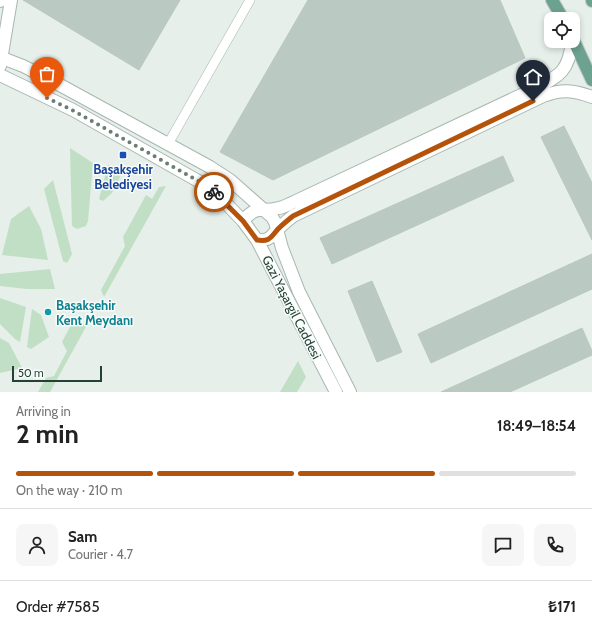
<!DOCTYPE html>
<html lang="en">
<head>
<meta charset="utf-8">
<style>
	:root { --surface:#fff; --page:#f6f6f6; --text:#222; --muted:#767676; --line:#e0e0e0; --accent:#b45309 }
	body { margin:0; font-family:Cabin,sans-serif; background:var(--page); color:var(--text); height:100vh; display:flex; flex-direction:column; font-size:15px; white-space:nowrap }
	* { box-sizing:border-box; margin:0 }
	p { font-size:13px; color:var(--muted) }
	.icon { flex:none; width:22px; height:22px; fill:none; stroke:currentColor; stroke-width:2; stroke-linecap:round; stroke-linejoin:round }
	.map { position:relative; height:392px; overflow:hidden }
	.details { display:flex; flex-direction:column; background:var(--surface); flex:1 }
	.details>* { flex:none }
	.fabs { position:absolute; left:544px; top:12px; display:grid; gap:8px }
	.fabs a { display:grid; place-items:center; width:36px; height:36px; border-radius:8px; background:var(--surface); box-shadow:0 2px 6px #0003; font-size:20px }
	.scale { position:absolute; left:12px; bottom:10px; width:90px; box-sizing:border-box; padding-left:4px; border:2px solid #254136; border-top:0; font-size:11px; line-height:14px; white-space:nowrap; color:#254136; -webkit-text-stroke:3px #f7fbf9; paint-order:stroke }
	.pin { position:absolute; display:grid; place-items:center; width:34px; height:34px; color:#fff; margin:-41px -17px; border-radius:50% 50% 50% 0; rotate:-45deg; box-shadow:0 0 4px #0007 }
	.pin .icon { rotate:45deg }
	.courier { position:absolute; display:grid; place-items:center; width:40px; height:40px; margin:-20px; border:3px solid #b45309; border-radius:50%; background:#fff; color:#222; box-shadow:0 1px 5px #0007 }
	.overview em { font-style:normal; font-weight:800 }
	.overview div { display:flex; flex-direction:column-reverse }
	.overview { display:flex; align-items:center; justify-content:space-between; height:68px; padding:0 16px }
	h1 { font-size:26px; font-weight:800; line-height:30px }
	.bar { display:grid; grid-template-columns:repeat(4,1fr); gap:6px 4px; align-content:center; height:48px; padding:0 16px }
	.bar i { height:5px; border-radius:3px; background:var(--line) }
	.bar .active { background:var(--accent) }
	.bar p { grid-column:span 4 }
	.line { display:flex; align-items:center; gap:10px; padding:0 16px; border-top:1px solid var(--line) }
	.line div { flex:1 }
	.round { display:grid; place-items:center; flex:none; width:42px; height:42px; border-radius:8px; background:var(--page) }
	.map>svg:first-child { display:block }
</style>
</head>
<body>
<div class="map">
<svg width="592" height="392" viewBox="0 0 592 392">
	<rect width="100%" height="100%" fill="#e6efea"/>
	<path fill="#c0dfc5" d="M 70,148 L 93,163 L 88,221 L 86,226 L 77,229 L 72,226 Z
		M 108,165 L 122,173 L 112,193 L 103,201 L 99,199 Z
		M 53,180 L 72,254 L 67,263 L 63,261 L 44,189 Z
		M 166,186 L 104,297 L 101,290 L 125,246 L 123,237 L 146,195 L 152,199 L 159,187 Z
		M 29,206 L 41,229 L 48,260 L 2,255 L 11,219 Z
		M 50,269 L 55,289 L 27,289 L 0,286 L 0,274 Z
		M 0,298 L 26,307 L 20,342 L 15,339 L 0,324 Z
		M 32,309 L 41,315 L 49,337 L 31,349 L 27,347 Z
		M 71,325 L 87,325 L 50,392 L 38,392 L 46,378 L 54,376 L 67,351 L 62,342 Z
		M 0,338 L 9,343 L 22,368 L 0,373 Z
		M 298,361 L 306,377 L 297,392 L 280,392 Z"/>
	<path fill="#bbc9c3" stroke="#b9c8c0" d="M 23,0 L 180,0 L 139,70 Z
		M 308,0 L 500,0 L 525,58 L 273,180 L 220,152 Z
		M 564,126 L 592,183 L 592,240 L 541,137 Z
		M 503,156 L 514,181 L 332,264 L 320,238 Z
		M 592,254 L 592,289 L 431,363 L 418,334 Z
		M 372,281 L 402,352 L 377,362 L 348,291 Z
		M 582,328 L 592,351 L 592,355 L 510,392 L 441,392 Z"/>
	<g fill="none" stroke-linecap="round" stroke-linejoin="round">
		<g stroke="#a8b7b0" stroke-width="10">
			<path id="pedestrian" d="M 168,144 L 250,0"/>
		</g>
		<g stroke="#a8b7b0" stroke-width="14">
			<path id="minor" d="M 0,1 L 0,0
				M 0,66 L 11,0"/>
		</g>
		<g stroke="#a8b7b0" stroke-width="14">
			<path id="tertiary" d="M 0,57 L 23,66 L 49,79 L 210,167 L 230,180 L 272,217 L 275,222 L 282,248 L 299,292 L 350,392
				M 0,75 L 73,110 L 200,182 L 216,193 L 243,221 L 257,240 L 336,392
				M 243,221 C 257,204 261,213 279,208 C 284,207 289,204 294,202 L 534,89 C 559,76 569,72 572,41
				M 257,240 C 270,241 270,237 278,229 C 283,224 288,220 293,216 L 543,96 C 562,89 573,90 592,97"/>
		</g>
		<g stroke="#c2cac7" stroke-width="14">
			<path id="primary" d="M 552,0 L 563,19
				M 592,0 L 592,1
				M 573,39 L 592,80"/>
		</g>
		<use href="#pedestrian" stroke="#fff" stroke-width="9"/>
		<use href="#minor" stroke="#fff" stroke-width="12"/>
		<use href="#tertiary" stroke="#fff" stroke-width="12"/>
		<use href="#primary" stroke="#6ca28f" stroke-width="12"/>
	</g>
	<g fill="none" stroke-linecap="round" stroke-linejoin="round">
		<path stroke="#697e75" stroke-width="4" stroke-dasharray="0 7.2" d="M 47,98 L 72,110 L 147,152 L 200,182 L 214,192"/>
		<path stroke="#b45309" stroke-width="5" d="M 214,192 L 243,221 L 257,240 C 270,242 271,237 278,229 C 283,224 288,220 293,216 L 533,101"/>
	</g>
	<rect fill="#1a4fb4" stroke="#f7fbf9" stroke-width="1.5" x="119" y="151" width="8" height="8" rx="2"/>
	<circle fill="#0f9aa8" stroke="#f7fbf9" stroke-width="1.5" cx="48" cy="312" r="4"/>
	<g text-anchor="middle" stroke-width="3" stroke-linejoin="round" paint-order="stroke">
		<g font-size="13" font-weight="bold" fill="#164399" stroke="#f7fbf9">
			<text x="123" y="174">Başakşehir<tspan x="123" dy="15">Belediyesi</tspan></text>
		</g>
		<g font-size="13" font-weight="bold" fill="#0d838f" stroke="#f7fbf9" text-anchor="start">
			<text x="56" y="310">Başakşehir<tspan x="56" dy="15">Kent Meydanı</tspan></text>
		</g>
		<g font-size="13" fill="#254136" stroke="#f7fbf9">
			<text transform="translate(292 307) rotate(63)" y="5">Gazi Yaşargil Caddesi</text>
		</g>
	</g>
</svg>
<div class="fabs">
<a><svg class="icon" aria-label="locate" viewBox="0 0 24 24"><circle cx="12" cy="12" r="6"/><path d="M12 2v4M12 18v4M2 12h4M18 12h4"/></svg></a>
</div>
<div class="scale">50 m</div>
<div class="pin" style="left:47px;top:98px;background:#ea580c"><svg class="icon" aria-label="bag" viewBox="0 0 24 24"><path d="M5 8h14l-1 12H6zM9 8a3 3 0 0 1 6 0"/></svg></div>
<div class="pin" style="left:533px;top:101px;background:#1f2937"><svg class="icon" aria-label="home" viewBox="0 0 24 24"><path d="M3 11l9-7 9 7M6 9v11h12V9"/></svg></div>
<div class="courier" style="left:214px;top:192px"><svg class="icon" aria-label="bike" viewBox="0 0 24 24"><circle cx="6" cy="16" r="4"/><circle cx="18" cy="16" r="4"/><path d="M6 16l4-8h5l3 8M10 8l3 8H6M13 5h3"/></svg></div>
</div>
<section class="details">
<div class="overview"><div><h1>2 min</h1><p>Arriving in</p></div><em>18:49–18:54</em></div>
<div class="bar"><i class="active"></i><i class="active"></i><i class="active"></i><i></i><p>On the way · 210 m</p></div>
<div class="line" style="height:72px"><a class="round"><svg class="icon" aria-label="person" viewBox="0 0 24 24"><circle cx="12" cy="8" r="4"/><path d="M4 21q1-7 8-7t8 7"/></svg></a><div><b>Sam</b><p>Courier · 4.7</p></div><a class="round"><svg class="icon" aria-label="chat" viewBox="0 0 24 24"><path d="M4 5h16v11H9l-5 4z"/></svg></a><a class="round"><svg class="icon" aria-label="phone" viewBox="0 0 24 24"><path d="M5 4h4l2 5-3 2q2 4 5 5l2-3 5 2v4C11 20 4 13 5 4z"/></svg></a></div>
<div class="line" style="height:52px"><div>Order #7585</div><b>₺171</b></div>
</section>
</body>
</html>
